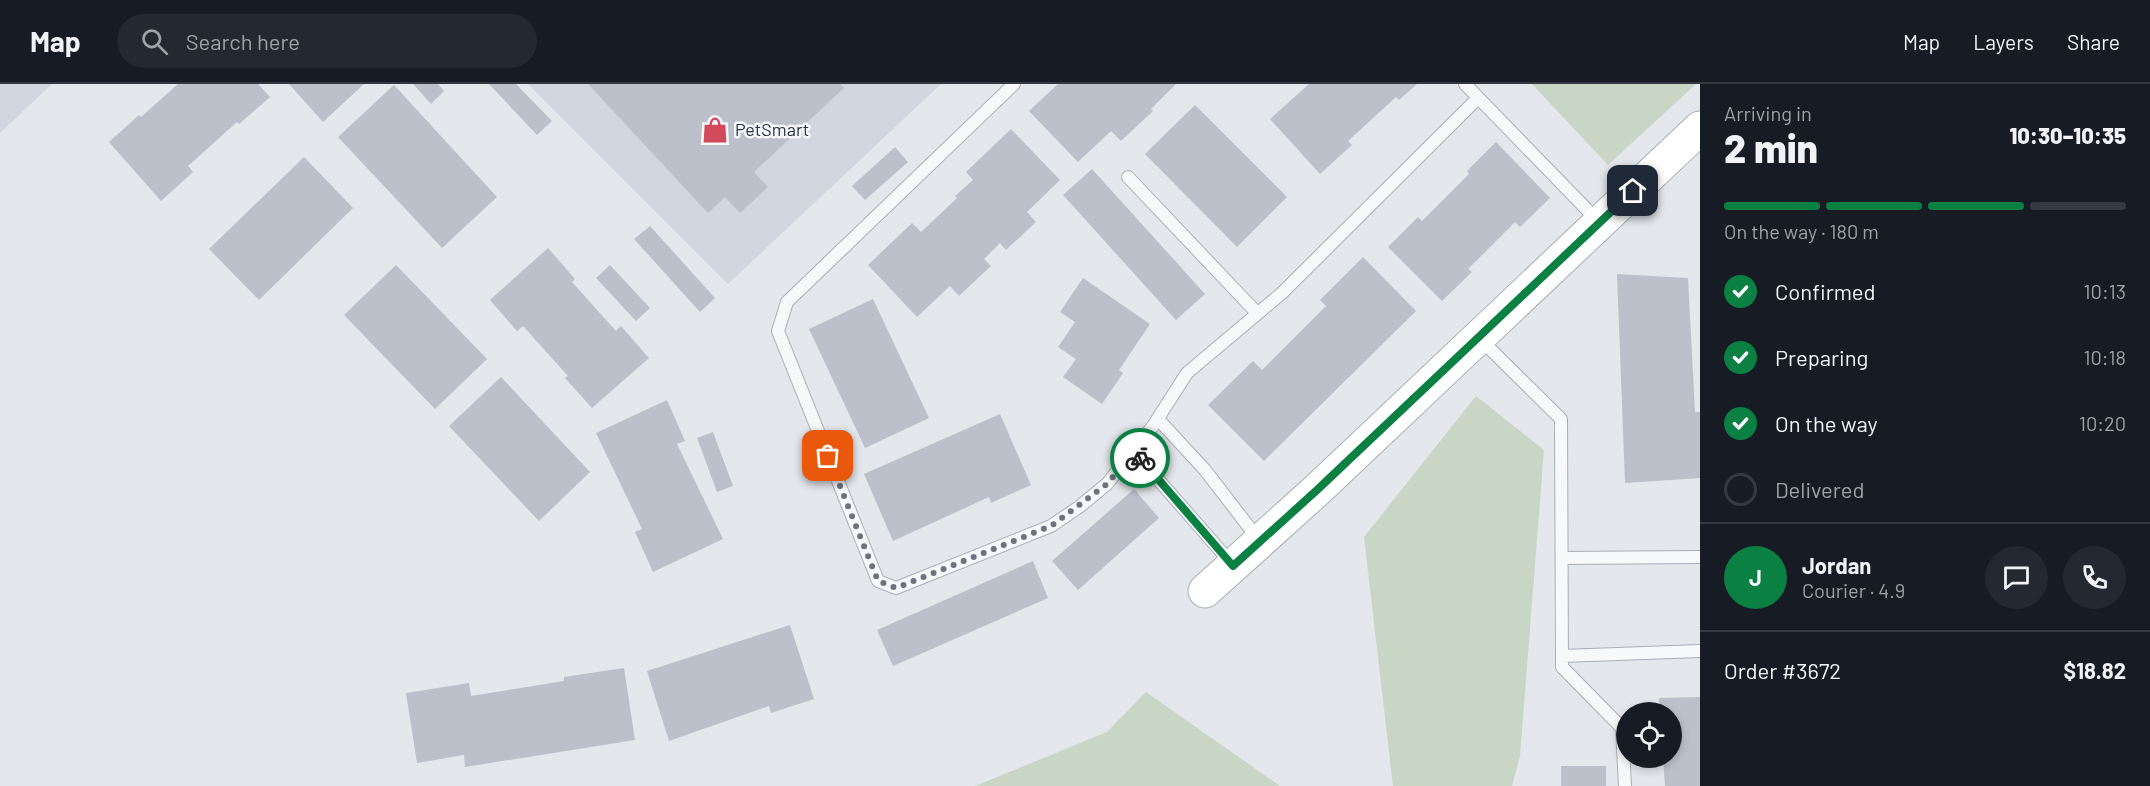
<!DOCTYPE html>
<html lang="en">
<head>
<meta charset="utf-8">
<style>
	:root { --surface:#171b24; --page:#242831; --text:#f1f3f6; --muted:#9ea1a6; --line:#363941; --accent:#0b8043 }
	body { margin:0; font-family:Barlow,sans-serif; background:var(--page); color:var(--text); height:100vh; display:flex; flex-direction:column; font-size:22px; white-space:nowrap }
	* { box-sizing:border-box; margin:0 }
	p { font-size:20px; color:var(--muted) }
	.icon { flex:none; width:33px; height:33px; fill:none; stroke:currentColor; stroke-width:2; stroke-linecap:round; stroke-linejoin:round }
	.map { position:relative; flex:1; overflow:hidden }
	.sheet { display:flex; flex-direction:column; background:var(--surface); width:450px }
	.sheet>* { flex:none }
	.fabs { position:absolute; left:1616px; top:618px; display:grid; gap:12px }
	.fabs a { display:grid; place-items:center; width:66px; height:66px; border-radius:50%; background:var(--surface); box-shadow:0 3px 9px #0003; font-size:30px }
	.pin { position:absolute; display:grid; place-items:center; width:51px; height:51px; color:#fff; margin:-26px; border-radius:12px; box-shadow:0 3px 9px #0006 }
	.courier { position:absolute; display:grid; place-items:center; width:60px; height:60px; margin:-30px; border:4px solid #0b8043; border-radius:50%; background:#fff; color:#222; box-shadow:0 2px 8px #0007 }
	.overview em { font-style:normal; font-weight:800 }
	.overview div { display:flex; flex-direction:column-reverse }
	.overview { display:flex; align-items:center; justify-content:space-between; height:102px; padding:0 24px }
	h1 { font-size:39px; font-weight:800; line-height:45px }
	.bar { display:grid; grid-template-columns:repeat(4,1fr); gap:9px 6px; align-content:center; height:72px; padding:0 24px }
	.bar i { height:8px; border-radius:4px; background:var(--line) }
	.bar .current { background:var(--accent) }
	.bar p { grid-column:span 4 }
	.line { display:flex; align-items:center; gap:15px; padding:0 24px; border-top:2px solid var(--line) }
	.line div { flex:1 }
	.round { display:grid; place-items:center; flex:none; width:63px; height:63px; border-radius:32px; background:var(--page) }
	ol { padding:0 24px; list-style:none }
	li { display:flex; align-items:center; gap:18px; height:66px }
	li p { margin-inline-start:auto }
	li .icon { padding:6px; border-radius:50%; background:var(--accent); color:#fff; stroke-width:4 }
	li:last-child { color:var(--muted) }
	li i { width:33px; height:33px; border:3px solid var(--line); border-radius:50% }
	header { display:flex; align-items:center; gap:36px; box-sizing:border-box; height:84px; padding:0 30px; background:var(--surface); border-bottom:2px solid var(--line) }
	header strong { font-size:28px }
	nav { display:flex; gap:33px; margin-inline-start:auto; font-size:21px }
	.search { width:420px; height:54px; background:var(--page); display:flex; align-items:center; gap:15px; box-sizing:border-box; padding:0 21px; border-radius:33px; color:var(--muted); font-size:22px }
	main { display:flex; flex:1; min-height:0 }
	.map>svg:first-child { display:block }
</style>
</head>
<body>
<header>
<strong>Map</strong>
<div class="search"><svg class="icon" aria-label="search" viewBox="0 0 24 24"><circle cx="10" cy="10" r="6"/><path d="M15 15l6 6"/></svg>Search here</div>
<nav><a>Map</a><a>Layers</a><a>Share</a></nav>
</header>
<main>
<div class="map">
<svg width="1700" height="702" viewBox="0 0 1700 702">
	<rect width="100%" height="100%" fill="#e4e7ec"/>
	<path fill="#d2d6de" d="M 0,0 L 52,0 L 0,49 Z
		M 528,0 L 941,0 L 728,200 Z"/>
	<path fill="#c9d6c5" d="M 1532,0 L 1696,0 L 1608,81 Z
		M 1476,312 L 1544,366 L 1520,672 L 1512,702 L 1393,702 L 1364,453 Z
		M 1146,608 L 1280,702 L 975,702 L 1107,648 Z"/>
	<path fill="#bbc0ca" d="M 178,0 L 258,0 L 270,13 L 239,40 L 237,38 L 188,82 L 193,88 L 161,117 L 109,58 L 139,31 L 141,33 Z
		M 289,0 L 364,0 L 323,38 Z
		M 413,0 L 438,0 L 444,7 L 431,20 Z
		M 489,0 L 516,0 L 552,37 L 537,51 Z
		M 588,0 L 840,0 L 844,4 L 754,88 L 768,103 L 740,129 L 725,113 L 708,129 Z
		M 1058,0 L 1176,0 L 1151,25 L 1153,27 L 1121,57 L 1111,47 L 1078,78 L 1029,27 Z
		M 1309,0 L 1417,0 L 1399,16 L 1396,13 L 1348,57 L 1352,61 L 1320,90 L 1270,35 Z
		M 394,1 L 497,113 L 442,164 L 338,53 Z
		M 1195,21 L 1287,113 L 1237,163 L 1145,70 Z
		M 1011,45 L 1060,96 L 1027,128 L 1036,138 L 1006,166 L 1000,159 L 984,175 L 991,182 L 959,212 L 950,202 L 917,233 L 868,181 L 912,139 L 921,148 L 957,114 L 955,112 L 973,96 L 966,88 Z
		M 1496,58 L 1550,114 L 1520,143 L 1515,138 L 1468,185 L 1472,188 L 1442,217 L 1388,163 L 1418,133 L 1422,137 L 1469,90 L 1467,87 Z
		M 895,63 L 908,78 L 865,116 L 852,102 Z
		M 304,73 L 353,124 L 259,216 L 209,165 Z
		M 1092,85 L 1205,210 L 1176,236 L 1063,111 Z
		M 650,142 L 715,214 L 700,228 L 634,155 Z
		M 548,164 L 575,195 L 572,198 L 616,247 L 621,242 L 649,274 L 592,324 L 565,294 L 568,292 L 523,242 L 517,247 L 490,216 Z
		M 1363,173 L 1416,227 L 1264,377 L 1208,321 L 1253,277 L 1262,286 L 1326,222 L 1320,216 Z
		M 396,181 L 487,275 L 435,325 L 344,231 Z
		M 610,181 L 650,224 L 636,237 L 596,194 Z
		M 1617,190 L 1688,194 L 1695,328 L 1700,328 L 1700,394 L 1625,399 Z
		M 1083,194 L 1150,240 L 1119,286 L 1123,289 L 1102,320 L 1063,293 L 1076,275 L 1058,263 L 1075,238 L 1060,228 Z
		M 873,215 L 929,334 L 865,364 L 809,245 Z
		M 501,293 L 590,388 L 539,437 L 449,342 Z
		M 667,316 L 685,357 L 677,360 L 723,455 L 653,488 L 635,448 L 642,445 L 596,349 Z
		M 1000,330 L 1031,401 L 991,419 L 989,413 L 893,457 L 864,390 Z
		M 713,348 L 733,402 L 717,408 L 697,354 Z
		M 1134,405 L 1159,434 L 1078,506 L 1052,477 Z
		M 1033,477 L 1048,514 L 893,582 L 877,546 Z
		M 790,541 L 814,615 L 771,629 L 769,622 L 669,657 L 647,587 Z
		M 624,584 L 635,656 L 465,683 L 464,671 L 417,679 L 406,609 L 469,599 L 471,612 L 564,597 L 564,593 Z
		M 1700,613 L 1700,702 L 1665,702 L 1663,674 L 1671,674 L 1671,628 L 1660,628 L 1659,614 Z
		M 1561,682 L 1606,682 L 1606,702 L 1561,702 Z"/>
	<g fill="none" stroke-linecap="round" stroke-linejoin="round">
		<g stroke="#a9aeb7" stroke-width="14">
			<path id="lane" d="M 1014,0 L 787,218 L 778,247 L 878,497 L 896,504 L 1051,442 L 1079,423 L 1107,400 L 1153,342 L 1187,289 L 1282,209 L 1478,14
				M 1465,0 L 1599,138
				M 1128,93 L 1257,229
				M 1479,254 L 1561,335 L 1562,583 L 1622,644 L 1625,702
				M 1158,335 L 1205,386 L 1259,456
				M 1134,368 L 1232,480
				M 1563,474 L 1700,473
				M 1562,572 L 1700,567"/>
		</g>
		<g stroke="#a9aeb7" stroke-width="35">
			<path id="secondary" d="M 1205,507 L 1317,406 L 1700,44"/>
		</g>
		<use href="#lane" stroke="#f7f8fa" stroke-width="12"/>
		<use href="#secondary" stroke="#fff" stroke-width="33"/>
	</g>
	<g fill="none" stroke-linecap="round" stroke-linejoin="round">
		<path stroke="#6c737f" stroke-width="6" stroke-dasharray="0 10.8" d="M 828,372 L 878,497 L 896,504 L 1051,442 L 1107,400 L 1134,368 L 1140,374"/>
		<path stroke="#0b8043" stroke-width="8" d="M 1140,374 L 1233,482 L 1317,406 L 1633,107"/>
	</g>
	<defs>
		<g id="shop-bare" transform="scale(2.07)"><path d="M-5-2.5h2.3a2.7 3.5 0 0 1 5.4 0H5L5.5 6h-11ZM-1.5-2.5h3a1.5 2.3 0 0 0-3 0Z" fill="#d1495b" stroke="#f4f6f9" stroke-width="2.5" paint-order="stroke"/></g>
	</defs>
	<g fill-rule="evenodd">
		<use href="#shop-bare" x="715" y="46"/>
	</g>
	<g text-anchor="middle" stroke-width="5" stroke-linejoin="round" paint-order="stroke">
		<g font-size="18" fill="#2b3445" stroke="#f4f6f9" text-anchor="start">
			<text x="735" y="52">PetSmart</text>
		</g>
	</g>
</svg>
<div class="fabs">
<a><svg class="icon" aria-label="locate" viewBox="0 0 24 24"><circle cx="12" cy="12" r="6"/><path d="M12 2v4M12 18v4M2 12h4M18 12h4"/></svg></a>
</div>
<div class="pin" style="left:828px;top:372px;background:#ea580c"><svg class="icon" aria-label="bag" viewBox="0 0 24 24"><path d="M5 8h14l-1 12H6zM9 8a3 3 0 0 1 6 0"/></svg></div>
<div class="pin" style="left:1633px;top:107px;background:#1f2937"><svg class="icon" aria-label="home" viewBox="0 0 24 24"><path d="M3 11l9-7 9 7M6 9v11h12V9"/></svg></div>
<div class="courier" style="left:1140px;top:374px"><svg class="icon" aria-label="bike" viewBox="0 0 24 24"><circle cx="6" cy="16" r="4"/><circle cx="18" cy="16" r="4"/><path d="M6 16l4-8h5l3 8M10 8l3 8H6M13 5h3"/></svg></div>
</div>
<section class="sheet">
<div class="overview"><div><h1>2 min</h1><p>Arriving in</p></div><em>10:30–10:35</em></div>
<div class="bar"><i class="current"></i><i class="current"></i><i class="current"></i><i></i><p>On the way · 180 m</p></div>
<ol>
<li><svg class="icon" aria-label="check" viewBox="0 0 24 24"><path d="M5 12l5 5 9-10"/></svg>Confirmed<p>10:13</p></li>
<li><svg class="icon" aria-label="check" viewBox="0 0 24 24"><path d="M5 12l5 5 9-10"/></svg>Preparing<p>10:18</p></li>
<li><svg class="icon" aria-label="check" viewBox="0 0 24 24"><path d="M5 12l5 5 9-10"/></svg>On the way<p>10:20</p></li>
<li><i></i>Delivered</li>
</ol>
<div class="line" style="height:108px"><b class="round" style="background:var(--accent);color:#fff">J</b><div><b>Jordan</b><p>Courier · 4.9</p></div><a class="round"><svg class="icon" aria-label="chat" viewBox="0 0 24 24"><path d="M4 5h16v11H9l-5 4z"/></svg></a><a class="round"><svg class="icon" aria-label="phone" viewBox="0 0 24 24"><path d="M5 4h4l2 5-3 2q2 4 5 5l2-3 5 2v4C11 20 4 13 5 4z"/></svg></a></div>
<div class="line" style="height:78px"><div>Order #3672</div><b>$18.82</b></div>
</section>
</main>
</body>
</html>
